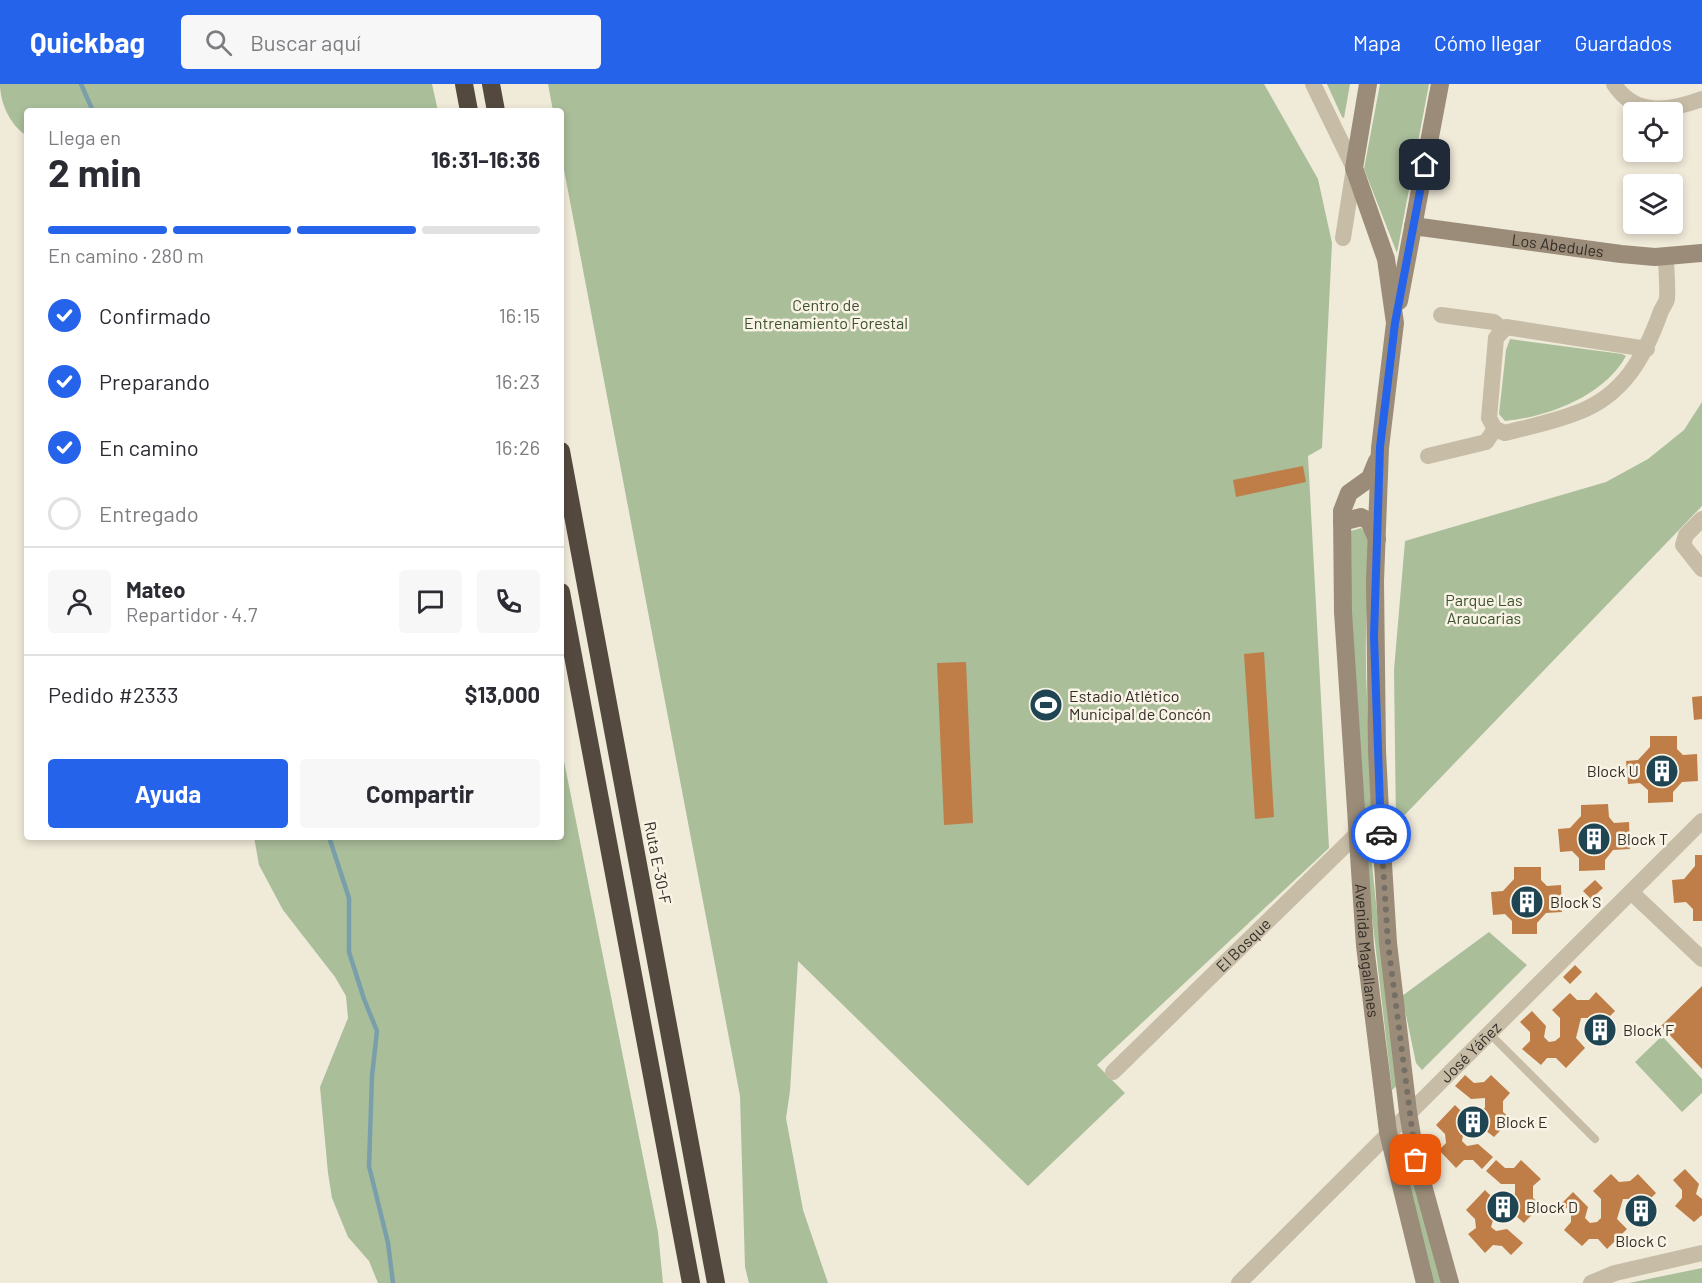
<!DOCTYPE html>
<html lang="es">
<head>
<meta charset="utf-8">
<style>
	:root { --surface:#fff; --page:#f7f7f7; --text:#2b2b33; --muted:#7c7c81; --line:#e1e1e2; --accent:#2563eb }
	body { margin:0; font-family:Barlow,sans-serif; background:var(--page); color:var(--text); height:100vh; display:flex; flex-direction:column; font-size:22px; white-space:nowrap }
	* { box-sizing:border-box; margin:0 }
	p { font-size:20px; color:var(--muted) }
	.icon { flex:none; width:33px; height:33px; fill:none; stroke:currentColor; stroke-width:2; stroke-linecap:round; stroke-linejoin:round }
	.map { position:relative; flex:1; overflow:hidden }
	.side { position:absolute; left:24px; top:24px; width:540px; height:732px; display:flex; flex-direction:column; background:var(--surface); border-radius:6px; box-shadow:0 3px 9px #0003 }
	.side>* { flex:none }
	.controls { position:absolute; left:1623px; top:18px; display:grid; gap:12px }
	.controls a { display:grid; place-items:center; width:60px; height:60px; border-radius:6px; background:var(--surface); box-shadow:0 3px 9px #0003; font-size:30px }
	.pin { position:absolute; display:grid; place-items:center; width:51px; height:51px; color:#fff; margin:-26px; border-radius:12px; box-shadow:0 3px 9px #0006 }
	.courier { position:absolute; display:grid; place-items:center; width:60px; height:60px; margin:-30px; border:4px solid #2563eb; border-radius:50%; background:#fff; color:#222; box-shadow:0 2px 8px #0007 }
	.headline em { font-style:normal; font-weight:700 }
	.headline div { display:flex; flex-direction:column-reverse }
	.headline { display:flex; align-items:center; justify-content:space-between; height:102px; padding:0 24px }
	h1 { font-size:39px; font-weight:700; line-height:45px }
	.bar { display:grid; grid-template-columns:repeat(4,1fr); gap:9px 6px; align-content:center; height:72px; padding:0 24px }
	.bar i { height:8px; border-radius:4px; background:var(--line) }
	.bar .active { background:var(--accent) }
	.bar p { grid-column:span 4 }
	.line { display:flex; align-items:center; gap:15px; padding:0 24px; border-top:2px solid var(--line) }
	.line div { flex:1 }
	.round { display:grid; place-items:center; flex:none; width:63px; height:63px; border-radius:6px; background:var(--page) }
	ol { padding:0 24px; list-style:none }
	li { display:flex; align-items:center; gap:18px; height:66px }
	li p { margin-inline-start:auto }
	li .icon { padding:6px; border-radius:50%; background:var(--accent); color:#fff; stroke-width:4 }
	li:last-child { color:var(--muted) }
	li i { width:33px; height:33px; border:3px solid var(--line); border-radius:50% }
	.button { display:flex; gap:12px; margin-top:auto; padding:12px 24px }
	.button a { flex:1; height:69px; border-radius:6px; background:var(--accent); color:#fff; font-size:24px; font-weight:700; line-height:69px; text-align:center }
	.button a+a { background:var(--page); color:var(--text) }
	header { display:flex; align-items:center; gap:36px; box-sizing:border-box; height:84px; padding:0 30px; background:var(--accent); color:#fff }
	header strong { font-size:28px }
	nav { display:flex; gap:33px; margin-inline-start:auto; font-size:21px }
	.search { width:420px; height:54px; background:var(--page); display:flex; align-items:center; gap:15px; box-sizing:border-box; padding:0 21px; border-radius:6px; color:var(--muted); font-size:22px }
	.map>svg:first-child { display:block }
</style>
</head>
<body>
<header>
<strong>Quickbag</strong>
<div class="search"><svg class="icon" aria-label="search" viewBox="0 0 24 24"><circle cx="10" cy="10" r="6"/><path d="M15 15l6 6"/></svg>Buscar aquí</div>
<nav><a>Mapa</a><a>Cómo llegar</a><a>Guardados</a></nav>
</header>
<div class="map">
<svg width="1702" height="1199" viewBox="0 0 1702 1199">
	<rect width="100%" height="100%" fill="#f0ead9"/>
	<path fill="#aabe9a" d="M 0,0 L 432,0 L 438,27 L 27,27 L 27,52 C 10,41 0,19 0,0 Z
		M 548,0 L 1264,0 L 1318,95 L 1332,159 L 1322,364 L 1308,372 L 1329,764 L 1097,981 L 1125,1009 L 1028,1102 L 798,877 L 790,1007 L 786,1034 L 803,1126 L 828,1199 L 749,1199 L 745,1183 L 740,1012 L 561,70 L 561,27 L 553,27 Z
		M 1327,0 L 1350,0 L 1344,34 L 1342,33 Z
		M 1380,0 L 1429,0 L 1397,169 L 1364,85 Z
		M 1510,255 L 1622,270 L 1626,272 C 1604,312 1548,333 1505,337 L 1499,330 L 1506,266 Z
		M 1702,318 L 1702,422 L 1396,740 L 1394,586 L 1405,457 L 1606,398 L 1648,375 L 1684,346 Z
		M 1361,444 C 1376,454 1368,501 1367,519 C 1363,588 1370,660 1373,730 L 1363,731 L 1350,532 L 1351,447 Z
		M 561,662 L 658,1148 L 663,1199 L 378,1199 L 369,1177 L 348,1153 L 332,1114 L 328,1089 L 320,1003 L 348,934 L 346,912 L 335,893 L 283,826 L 259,781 L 254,753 L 561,753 Z
		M 1365,772 L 1371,772 L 1386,911 L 1399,1000 L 1392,1006 Z
		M 1489,848 L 1527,881 L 1422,986 L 1416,979 L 1402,912 Z
		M 1662,952 L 1702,995 L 1702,1009 L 1682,1028 L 1635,978 Z
		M 1404,1061 L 1441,1199 L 1433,1199 L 1398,1065 Z
		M 1702,1184 L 1702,1199 L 1629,1199 Z"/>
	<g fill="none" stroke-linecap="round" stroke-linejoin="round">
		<path stroke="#7a9fab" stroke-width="4.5" d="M 81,0 L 93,27
			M 329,753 L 349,814 L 349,868 L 364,915 L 377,947 L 372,992 L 369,1082 L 388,1159 L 393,1199"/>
	</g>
	<path fill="#bf7e48" d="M 1303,382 L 1306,398 L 1236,413 L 1233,396 Z
		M 1264,568 L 1274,733 L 1255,735 L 1244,570 Z
		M 966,578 L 973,739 L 944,741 L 937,579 Z
		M 1702,612 L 1702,635 L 1694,636 L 1692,613 Z
		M 1650,652 L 1677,652 L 1677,665 L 1683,671 L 1697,670 L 1698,697 L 1682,698 L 1673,708 L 1673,718 L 1648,719 L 1648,706 L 1640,699 L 1628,700 L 1626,677 L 1638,676 L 1650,663 Z
		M 1608,720 L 1609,733 L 1614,739 L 1629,738 L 1630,765 L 1613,766 L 1605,776 L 1605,786 L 1579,787 L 1579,774 L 1572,767 L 1560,768 L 1558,745 L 1570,744 L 1581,732 L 1581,721 Z
		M 1695,771 L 1702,771 L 1702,837 L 1693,837 L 1693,825 L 1686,818 L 1674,819 L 1672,796 L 1684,795 L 1695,782 Z
		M 1514,783 L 1541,783 L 1541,796 L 1547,802 L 1561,801 L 1562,828 L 1546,829 L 1537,839 L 1537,850 L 1512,850 L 1512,837 L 1505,830 L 1493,831 L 1491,808 L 1503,807 L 1514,795 Z
		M 1595,796 L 1603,804 L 1591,815 L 1583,807 Z
		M 1575,881 L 1582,888 L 1570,900 L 1563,893 Z
		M 1702,902 L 1702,985 L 1661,942 Z
		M 1596,908 L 1615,927 L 1608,934 L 1607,944 L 1615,953 L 1605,963 L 1591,948 L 1591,934 L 1581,934 L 1576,954 L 1585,964 L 1566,984 L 1556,974 L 1547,974 L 1541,981 L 1522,965 L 1530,957 L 1530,948 L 1520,938 L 1532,927 L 1546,942 L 1544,953 L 1549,958 L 1555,957 L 1560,953 L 1560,934 L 1552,926 L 1570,909 L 1577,916 L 1589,916 Z
		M 1465,991 L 1474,999 L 1484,998 L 1491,991 L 1510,1009 L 1503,1017 L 1503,1028 L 1511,1035 L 1494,1053 L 1485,1046 L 1467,1046 L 1463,1051 L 1462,1057 L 1467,1062 L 1478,1060 L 1493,1073 L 1482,1085 L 1473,1076 L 1464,1076 L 1456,1084 L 1439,1066 L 1446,1059 L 1445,1050 L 1436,1041 L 1455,1021 L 1465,1031 L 1485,1024 L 1485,1014 L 1471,1015 L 1455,1002 Z
		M 1496,1076 L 1505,1084 L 1514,1084 L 1521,1076 L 1541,1095 L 1533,1102 L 1533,1114 L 1541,1121 L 1524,1139 L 1515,1131 L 1496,1131 L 1493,1136 L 1491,1143 L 1496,1147 L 1507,1145 L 1523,1159 L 1511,1171 L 1502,1162 L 1493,1161 L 1485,1169 L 1468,1150 L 1476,1144 L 1475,1135 L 1466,1126 L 1485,1106 L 1495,1116 L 1515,1110 L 1515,1100 L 1501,1100 L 1486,1087 Z
		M 1685,1085 L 1699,1100 L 1696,1110 L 1702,1115 L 1702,1131 L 1694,1138 L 1675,1122 L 1682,1114 L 1682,1106 L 1673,1096 Z
		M 1611,1090 L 1619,1098 L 1630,1097 L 1638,1090 L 1656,1109 L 1649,1116 L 1648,1125 L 1657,1134 L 1646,1144 L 1632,1129 L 1632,1115 L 1623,1115 L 1617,1135 L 1627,1145 L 1607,1165 L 1598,1155 L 1589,1155 L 1582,1162 L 1564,1146 L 1571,1138 L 1571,1129 L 1562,1119 L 1573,1108 L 1588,1123 L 1585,1134 L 1590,1139 L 1597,1138 L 1601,1134 L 1601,1115 L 1593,1107 Z"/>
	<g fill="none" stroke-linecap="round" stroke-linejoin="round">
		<path stroke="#c7bca6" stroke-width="8" d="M 1489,949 L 1595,1055"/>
		<g stroke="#c7bca6" stroke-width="16">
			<path d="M 1313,0 L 1354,84 L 1343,154"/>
			<path d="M 1614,0 C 1635,33 1670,27 1702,15"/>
			<path d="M 1441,231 L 1494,238 L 1502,245"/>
			<path d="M 1647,265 L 1506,243 L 1496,254 L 1489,334 L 1495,345 L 1505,349 C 1528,343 1553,338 1576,329 C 1624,312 1645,272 1661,227 C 1663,223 1666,219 1667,215 C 1668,201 1666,186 1666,173"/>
			<path d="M 1428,372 L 1486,358 L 1495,345"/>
			<path d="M 1702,435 L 1686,451 L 1683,461 L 1702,485"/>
			<path d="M 1631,808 L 1702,875"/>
			<path id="s1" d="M 1113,988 L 1357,750 L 1381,748"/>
			<path id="s2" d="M 1239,1199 L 1702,737"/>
			<path d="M 1591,1199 L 1615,1189 L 1702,1169"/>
		</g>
		<g stroke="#9a8c78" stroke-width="18">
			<path d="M 1368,0 L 1354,84 L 1386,175 L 1395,239 L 1380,364 L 1375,497 L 1377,667 L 1381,748 L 1388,859 L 1408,1028 L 1416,1076 L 1450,1199"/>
			<path id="s3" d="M 1413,142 L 1621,170 L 1655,173 L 1702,169"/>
			<path d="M 1399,217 L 1440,0"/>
			<path id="s4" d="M 1377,377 L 1370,394 L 1349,409 L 1342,427 L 1343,528 L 1365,862 L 1388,1048 L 1425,1199"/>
			<path d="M 1342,438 L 1361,433 L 1369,437 L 1377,455"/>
		</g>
		<path stroke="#54493e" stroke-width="18" d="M 464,0 L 469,27
			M 491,0 L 496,27
			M 561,367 L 716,1199
			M 561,508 L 691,1199"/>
	</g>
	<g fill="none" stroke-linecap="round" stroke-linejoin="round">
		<path stroke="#756f65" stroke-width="6" stroke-dasharray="0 10.8" d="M 1381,750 L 1388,859 L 1416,1076"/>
		<path stroke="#2563eb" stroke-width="8" d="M 1381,750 L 1374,552 L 1380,363 L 1395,239 L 1425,81"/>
	</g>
	<defs>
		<g id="stadium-disc" transform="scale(1.725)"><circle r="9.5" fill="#1f4452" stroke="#f8f3e5"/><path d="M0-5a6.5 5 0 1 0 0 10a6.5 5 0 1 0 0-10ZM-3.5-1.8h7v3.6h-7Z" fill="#fff"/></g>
		<g id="building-disc" transform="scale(1.725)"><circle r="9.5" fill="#1f4452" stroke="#f8f3e5"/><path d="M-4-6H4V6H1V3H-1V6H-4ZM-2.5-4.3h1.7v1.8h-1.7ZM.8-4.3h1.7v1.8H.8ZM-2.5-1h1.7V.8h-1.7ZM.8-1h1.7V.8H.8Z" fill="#fff"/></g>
	</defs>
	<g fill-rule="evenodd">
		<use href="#stadium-disc" x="1046" y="621"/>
		<use href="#building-disc" x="1662" y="687"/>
		<use href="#building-disc" x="1594" y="755"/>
		<use href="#building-disc" x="1527" y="818"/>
		<use href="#building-disc" x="1600" y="946"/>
		<use href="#building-disc" x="1473" y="1038"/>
		<use href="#building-disc" x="1503" y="1123"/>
		<use href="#building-disc" x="1641" y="1127"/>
	</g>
	<g text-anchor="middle" stroke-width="5" stroke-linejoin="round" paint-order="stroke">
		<g font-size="16" fill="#332d27" stroke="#f8f3e5">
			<text dy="6" stroke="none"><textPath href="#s3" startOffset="146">Los Abedules</textPath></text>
			<text transform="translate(658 779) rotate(79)" y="6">Ruta E-30-F</text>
			<text dy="6" stroke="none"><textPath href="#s1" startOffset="182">El Bosque</textPath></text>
			<text dy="6" stroke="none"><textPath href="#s4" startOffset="504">Avenida Magallanes</textPath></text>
			<text dy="6" stroke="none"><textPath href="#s2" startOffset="327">José Yáñez</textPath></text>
		</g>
		<g font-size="16" fill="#3b502c" stroke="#f8f3e5">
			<text x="826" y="227">Centro de<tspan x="826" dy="18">Entrenamiento Forestal</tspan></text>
			<text x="1484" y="522">Parque Las<tspan x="1484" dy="18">Araucarias</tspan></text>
		</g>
		<g font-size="16" fill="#332d27" stroke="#f8f3e5" text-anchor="start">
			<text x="1069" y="618">Estadio Atlético<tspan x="1069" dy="18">Municipal de Concón</tspan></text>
			<text x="1639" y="693" text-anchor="end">Block U</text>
			<text x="1617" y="761">Block T</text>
			<text x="1550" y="824">Block S</text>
			<text x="1623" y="952">Block F</text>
			<text x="1496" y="1044">Block E</text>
			<text x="1526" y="1129">Block D</text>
			<text x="1641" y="1163" text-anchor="middle">Block C</text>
		</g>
	</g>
</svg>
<div class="controls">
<a><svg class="icon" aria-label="locate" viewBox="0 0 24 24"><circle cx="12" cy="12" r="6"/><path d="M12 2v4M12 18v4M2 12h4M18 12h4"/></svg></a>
<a><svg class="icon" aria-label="layers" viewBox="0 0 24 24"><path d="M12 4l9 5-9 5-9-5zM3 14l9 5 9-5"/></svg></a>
</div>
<div class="pin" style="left:1416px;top:1076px;background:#ea580c"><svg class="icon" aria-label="bag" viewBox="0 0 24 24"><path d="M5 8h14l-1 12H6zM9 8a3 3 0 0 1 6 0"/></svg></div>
<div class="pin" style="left:1425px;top:81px;background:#1f2937"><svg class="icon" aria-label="home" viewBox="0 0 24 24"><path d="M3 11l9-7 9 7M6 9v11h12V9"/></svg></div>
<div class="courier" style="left:1381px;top:750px"><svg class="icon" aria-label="car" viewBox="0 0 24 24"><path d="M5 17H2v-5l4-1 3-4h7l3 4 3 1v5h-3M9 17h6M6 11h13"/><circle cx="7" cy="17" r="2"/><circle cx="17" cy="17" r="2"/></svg></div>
<section class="side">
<div class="headline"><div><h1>2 min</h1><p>Llega en</p></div><em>16:31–16:36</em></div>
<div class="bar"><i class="active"></i><i class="active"></i><i class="active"></i><i></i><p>En camino · 280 m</p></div>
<ol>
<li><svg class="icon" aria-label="check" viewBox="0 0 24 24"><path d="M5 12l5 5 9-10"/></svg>Confirmado<p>16:15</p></li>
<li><svg class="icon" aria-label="check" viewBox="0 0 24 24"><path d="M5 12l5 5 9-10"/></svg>Preparando<p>16:23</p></li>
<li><svg class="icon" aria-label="check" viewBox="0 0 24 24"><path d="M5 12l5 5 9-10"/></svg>En camino<p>16:26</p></li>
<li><i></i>Entregado</li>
</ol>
<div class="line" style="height:108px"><a class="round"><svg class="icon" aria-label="person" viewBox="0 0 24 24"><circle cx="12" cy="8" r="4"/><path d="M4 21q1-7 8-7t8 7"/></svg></a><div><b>Mateo</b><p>Repartidor · 4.7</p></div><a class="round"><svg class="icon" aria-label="chat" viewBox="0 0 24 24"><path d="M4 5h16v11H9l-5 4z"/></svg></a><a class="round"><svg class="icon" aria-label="phone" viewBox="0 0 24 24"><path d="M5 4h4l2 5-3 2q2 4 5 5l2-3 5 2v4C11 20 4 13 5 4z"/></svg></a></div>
<div class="line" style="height:78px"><div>Pedido #2333</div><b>$13,000</b></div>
<div class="button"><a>Ayuda</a><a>Compartir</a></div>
</section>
</div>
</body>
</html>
